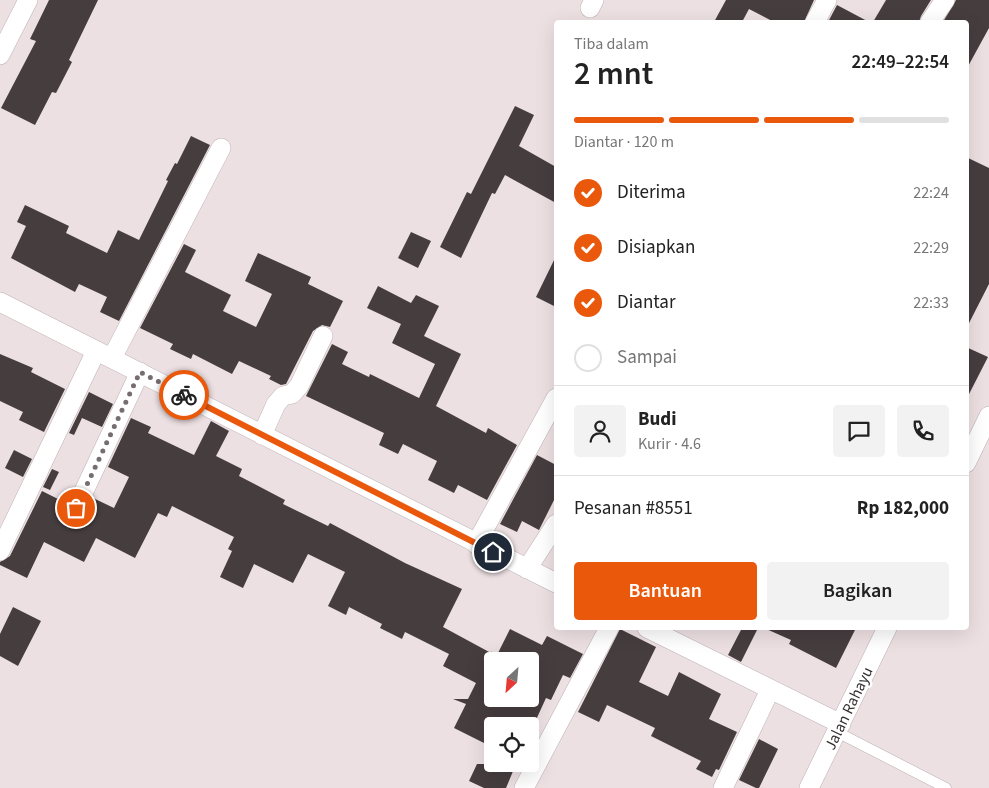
<!DOCTYPE html>
<html lang="id">
<head>
<meta charset="utf-8">
<style>
	:root { --surface:#fff; --page:#f2f2f2; --text:#222; --muted:#767676; --line:#e0e0e0; --accent:#ea580c }
	body { margin:0; font-family:"Source Sans 3",sans-serif; background:var(--page); color:var(--text); height:100vh; display:flex; flex-direction:column; font-size:19px; white-space:nowrap }
	* { box-sizing:border-box; margin:0 }
	p { font-size:16px; color:var(--muted) }
	.icon { flex:none; width:28px; height:28px; fill:none; stroke:currentColor; stroke-width:2; stroke-linecap:round; stroke-linejoin:round }
	.map { position:relative; flex:1; overflow:hidden }
	.panel { position:absolute; left:554px; top:20px; width:415px; height:610px; display:flex; flex-direction:column; background:var(--surface); border-radius:5px; box-shadow:0 5px 20px #0002 }
	.panel>* { flex:none }
	.needle { width:32px; rotate:206deg }
	.fabs { position:absolute; left:484px; top:652px; display:grid; gap:10px }
	.fabs a { display:grid; place-items:center; width:55px; height:55px; border-radius:5px; background:var(--surface); box-shadow:0 5px 20px #0002; font-size:25px }
	.pin { position:absolute; display:grid; place-items:center; width:42px; height:42px; color:#fff; margin:-21px; border:2px solid #fff; border-radius:50%; box-shadow:0 1px 5px #0007 }
	.courier { position:absolute; display:grid; place-items:center; width:50px; height:50px; margin:-25px; border:4px solid #ea580c; border-radius:50%; background:#fff; color:#222; box-shadow:0 1px 6px #0007 }
	.head em { font-style:normal; font-weight:600 }
	.head div { display:flex; flex-direction:column-reverse }
	.head { display:flex; align-items:center; justify-content:space-between; height:85px; padding:0 20px }
	h1 { font-size:32px; font-weight:600; line-height:38px }
	.bar { display:grid; grid-template-columns:repeat(4,1fr); gap:8px 5px; align-content:center; height:60px; padding:0 20px }
	.bar i { height:6px; border-radius:4px; background:var(--line) }
	.bar .on { background:var(--accent) }
	.bar p { grid-column:span 4 }
	.line { display:flex; align-items:center; gap:12px; padding:0 20px; border-top:1px solid var(--line) }
	.line div { flex:1 }
	.round { display:grid; place-items:center; flex:none; width:52px; height:52px; border-radius:5px; background:var(--page) }
	ol { padding:0 20px; list-style:none }
	li { display:flex; align-items:center; gap:15px; height:55px }
	li p { margin-inline-start:auto }
	li .icon { padding:5px; border-radius:50%; background:var(--accent); color:#fff; stroke-width:4 }
	li:last-child { color:var(--muted) }
	li i { width:28px; height:28px; border:2px solid var(--line); border-radius:50% }
	.action { display:flex; gap:10px; margin-top:auto; padding:10px 20px }
	.action a { flex:1; height:58px; border-radius:5px; background:var(--accent); color:#fff; font-size:20px; font-weight:600; line-height:58px; text-align:center }
	.action a+a { background:var(--page); color:var(--text) }
	.map>svg:first-child { display:block }
</style>
</head>
<body>
<div class="map">
<svg width="989" height="788" viewBox="0 0 989 788">
	<rect width="100%" height="100%" fill="#ede0e3"/>
	<path fill="#463d3f" d="M 49,0 L 98,0 L 69,60 L 72,62 L 56,93 L 52,92 L 35,125 L 1,108 L 36,41 L 30,39 Z
		M 726,0 L 814,0 L 804,22 L 774,22 L 749,9 L 742,22 L 714,22 Z
		M 886,0 L 931,0 L 921,16 L 919,22 L 873,22 Z
		M 956,0 L 989,0 L 989,28 L 966,70 L 966,22 L 943,22 Z
		M 837,5 L 869,22 L 828,22 Z
		M 515,106 L 534,115 L 519,146 L 556,167 L 556,203 L 505,175 L 495,194 L 492,193 L 461,258 L 440,247 L 467,192 L 471,194 Z
		M 191,136 L 210,145 L 119,321 L 100,312 L 107,297 L 79,284 L 75,292 L 11,258 L 26,226 L 17,222 L 25,205 L 69,226 L 66,233 L 107,253 L 118,230 L 139,240 L 168,181 L 166,180 L 175,163 L 177,164 Z
		M 966,157 L 989,168 L 989,284 L 966,329 Z
		M 411,232 L 431,241 L 418,268 L 398,258 Z
		M 184,244 L 196,250 L 185,272 L 231,295 L 223,311 L 256,327 L 272,294 L 245,281 L 258,253 L 311,277 L 308,284 L 343,301 L 330,327 L 322,325 L 313,331 L 286,384 L 281,385 L 269,379 L 271,376 L 239,361 L 232,374 L 193,354 L 191,359 L 170,349 L 173,344 L 140,328 Z
		M 556,256 L 556,307 L 536,297 Z
		M 378,286 L 411,303 L 416,295 L 439,306 L 424,336 L 461,354 L 436,406 L 486,433 L 488,428 L 517,445 L 487,500 L 458,485 L 454,493 L 428,480 L 437,461 L 403,444 L 398,454 L 379,445 L 384,433 L 306,396 L 332,344 L 348,352 L 342,364 L 369,377 L 370,374 L 419,398 L 435,364 L 392,343 L 401,324 L 367,308 Z
		M 966,347 L 988,357 L 966,400 Z
		M 0,354 L 33,368 L 31,372 L 65,389 L 44,432 L 19,420 L 23,412 L 0,401 Z
		M 89,392 L 113,404 L 102,427 L 82,418 L 74,435 L 69,433 Z
		M 131,418 L 151,427 L 148,433 L 194,455 L 211,421 L 229,431 L 216,456 L 242,469 L 239,476 L 285,500 L 283,504 L 328,526 L 330,523 L 405,563 L 462,589 L 443,627 L 491,653 L 492,651 L 492,699 L 530,699 L 530,661 L 494,661 L 510,629 L 542,645 L 547,636 L 583,654 L 570,678 L 563,675 L 551,700 L 546,698 L 530,733 L 530,726 L 512,726 L 492,717 L 492,747 L 454,728 L 466,704 L 453,699 L 468,699 L 476,683 L 443,666 L 449,654 L 405,632 L 402,639 L 380,628 L 382,624 L 349,607 L 346,615 L 328,606 L 345,572 L 308,554 L 293,583 L 254,564 L 243,588 L 220,577 L 232,551 L 228,549 L 234,537 L 172,506 L 167,517 L 158,513 L 135,558 L 96,538 L 84,562 L 44,542 L 27,578 L 0,565 L 0,562 L 10,556 L 42,491 L 66,503 L 65,509 L 72,518 L 83,517 L 93,498 L 114,508 L 129,477 L 108,467 Z
		M 14,450 L 32,459 L 23,477 L 5,468 Z
		M 537,455 L 556,465 L 556,496 L 539,530 L 522,521 L 517,532 L 500,524 Z
		M 52,469 L 59,472 L 50,490 L 43,487 Z
		M 13,607 L 41,621 L 18,666 L 0,656 L 0,634 Z
		M 742,628 L 758,628 L 741,662 L 728,655 Z
		M 764,628 L 856,628 L 836,668 L 789,644 L 791,640 Z
		M 620,629 L 656,647 L 639,682 L 668,696 L 679,672 L 721,694 L 709,719 L 737,732 L 719,770 L 716,769 L 712,777 L 696,769 L 701,761 L 651,736 L 655,728 L 607,705 L 599,722 L 578,712 Z
		M 759,739 L 778,749 L 759,788 L 756,788 L 739,780 Z
		M 477,764 L 516,764 L 506,788 L 484,788 L 469,781 Z"/>
	<g fill="none" stroke-linecap="round" stroke-linejoin="round">
		<g stroke="#bdb1b4" stroke-width="11">
			<path id="service" d="M 837,732 L 946,788"/>
		</g>
		<g stroke="#bdb1b4" stroke-width="20">
			<path id="minor" d="M 590,8 L 594,0
				M 815,22 L 827,0
				M 930,22 L 945,0
				M 0,55 L 28,0
				M 0,302 L 556,583
				M 112,358 L 221,148
				M 262,435 L 276,404 L 283,396 L 292,394 L 299,386 L 323,336
				M 966,463 L 989,416
				M 76,508 L 140,372
				M 476,544 L 556,398
				M 0,551 L 96,351
				M 527,569 L 556,524
				M 647,628 L 841,724
				M 524,788 L 609,628
				M 723,788 L 770,690
				M 809,788 L 887,628"/>
		</g>
		<use href="#service" stroke="#fff" stroke-width="10"/>
		<use href="#minor" stroke="#fff" stroke-width="19"/>
	</g>
	<g fill="none" stroke-linecap="round" stroke-linejoin="round">
		<path stroke="#756d6f" stroke-width="5" stroke-dasharray="0 9" d="M 76,508 L 140,372 L 184,395"/>
		<path stroke="#ea580c" stroke-width="6" d="M 184,395 L 493,552"/>
	</g>
	<g text-anchor="middle" stroke-width="5" stroke-linejoin="round" paint-order="stroke">
		<g font-size="16" fill="#342f31" stroke="#fff">
			<text transform="translate(848 708) rotate(-64)" y="6">Jalan Rahayu</text>
		</g>
	</g>
</svg>
<div class="fabs">
<a><svg class="needle" viewBox="-14 -14 28 28"><path d="M0-13l5 13h-10z" fill="#e53935"/><path d="M0 13l5-13h-10z" fill="#767676"/></svg></a>
<a><svg class="icon" aria-label="locate" viewBox="0 0 24 24"><circle cx="12" cy="12" r="6"/><path d="M12 2v4M12 18v4M2 12h4M18 12h4"/></svg></a>
</div>
<div class="pin" style="left:76px;top:508px;background:#ea580c"><svg class="icon" aria-label="bag" viewBox="0 0 24 24"><path d="M5 8h14l-1 12H6zM9 8a3 3 0 0 1 6 0"/></svg></div>
<div class="pin" style="left:493px;top:552px;background:#1f2937"><svg class="icon" aria-label="home" viewBox="0 0 24 24"><path d="M3 11l9-7 9 7M6 9v11h12V9"/></svg></div>
<div class="courier" style="left:184px;top:395px"><svg class="icon" aria-label="bike" viewBox="0 0 24 24"><circle cx="6" cy="16" r="4"/><circle cx="18" cy="16" r="4"/><path d="M6 16l4-8h5l3 8M10 8l3 8H6M13 5h3"/></svg></div>
<section class="panel">
<div class="head"><div><h1>2 mnt</h1><p>Tiba dalam</p></div><em>22:49–22:54</em></div>
<div class="bar"><i class="on"></i><i class="on"></i><i class="on"></i><i></i><p>Diantar · 120 m</p></div>
<ol>
<li><svg class="icon" aria-label="check" viewBox="0 0 24 24"><path d="M5 12l5 5 9-10"/></svg>Diterima<p>22:24</p></li>
<li><svg class="icon" aria-label="check" viewBox="0 0 24 24"><path d="M5 12l5 5 9-10"/></svg>Disiapkan<p>22:29</p></li>
<li><svg class="icon" aria-label="check" viewBox="0 0 24 24"><path d="M5 12l5 5 9-10"/></svg>Diantar<p>22:33</p></li>
<li><i></i>Sampai</li>
</ol>
<div class="line" style="height:90px"><a class="round"><svg class="icon" aria-label="person" viewBox="0 0 24 24"><circle cx="12" cy="8" r="4"/><path d="M4 21q1-7 8-7t8 7"/></svg></a><div><b>Budi</b><p>Kurir · 4.6</p></div><a class="round"><svg class="icon" aria-label="chat" viewBox="0 0 24 24"><path d="M4 5h16v11H9l-5 4z"/></svg></a><a class="round"><svg class="icon" aria-label="phone" viewBox="0 0 24 24"><path d="M5 4h4l2 5-3 2q2 4 5 5l2-3 5 2v4C11 20 4 13 5 4z"/></svg></a></div>
<div class="line" style="height:65px"><div>Pesanan #8551</div><b>Rp 182,000</b></div>
<div class="action"><a>Bantuan</a><a>Bagikan</a></div>
</section>
</div>
</body>
</html>
